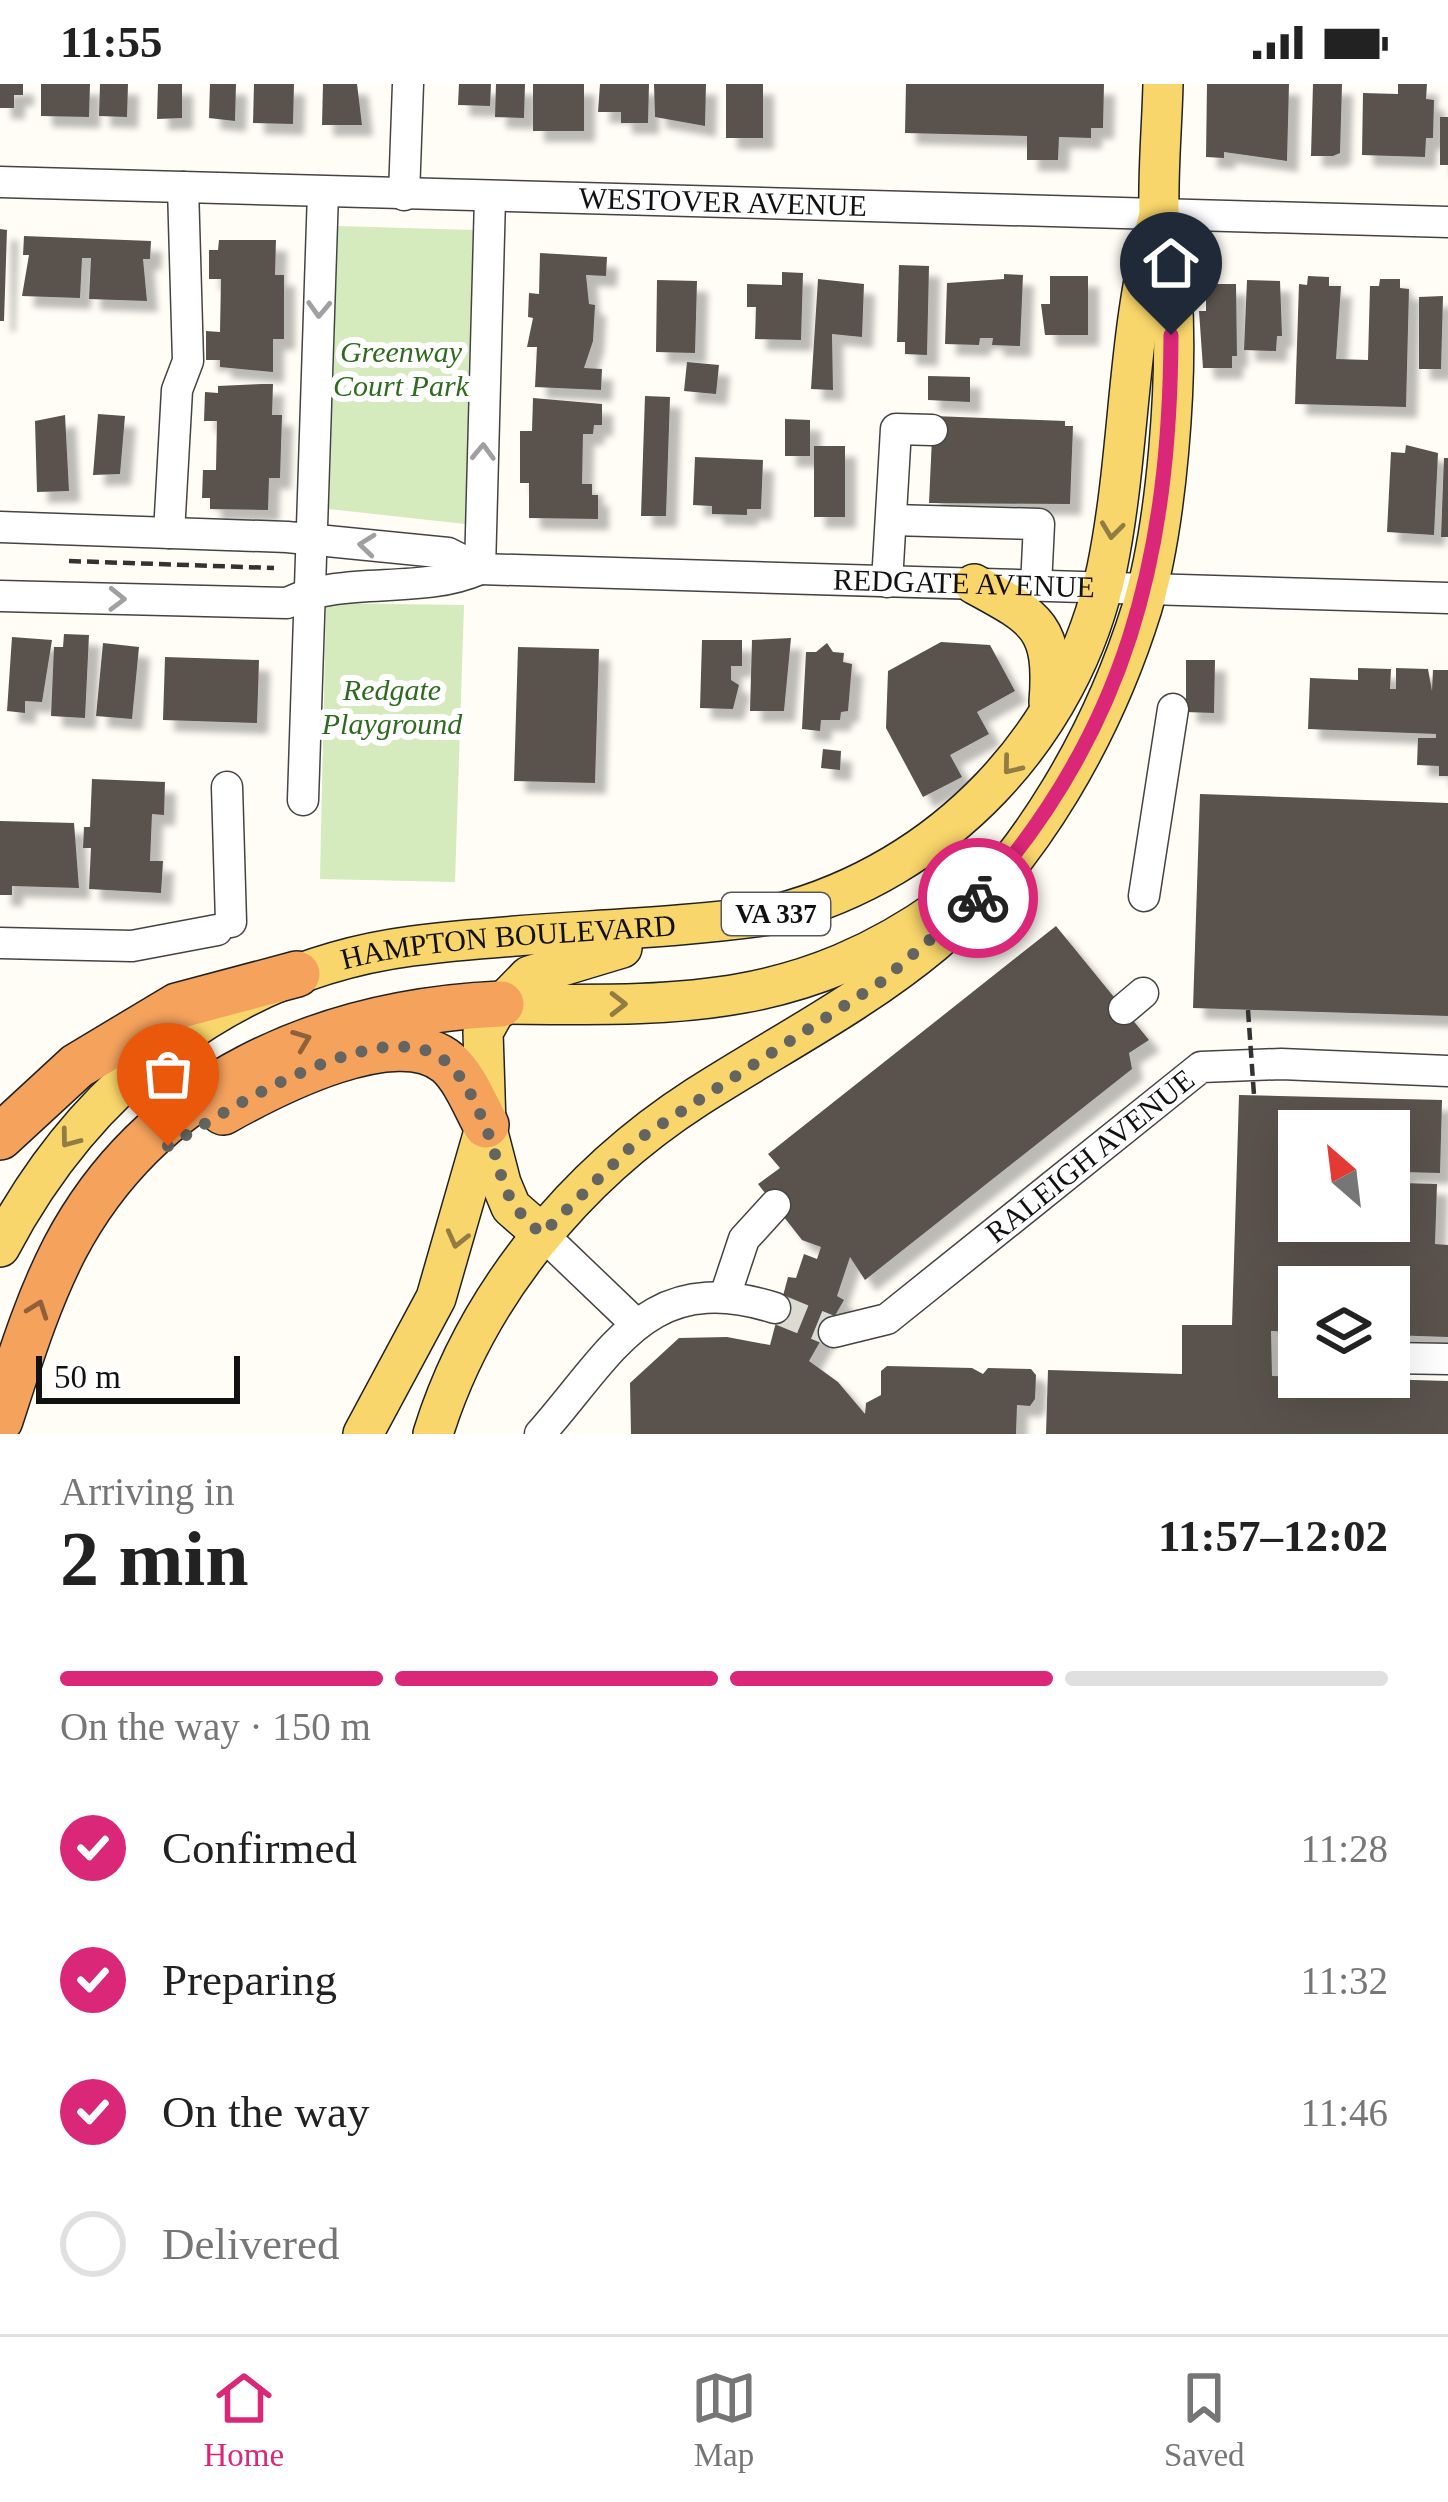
<!DOCTYPE html>
<html lang="en">
<head>
<meta charset="utf-8">
<style>
	:root { --surface:#fff; --page:#f6f6f6; --text:#222; --muted:#767676; --line:#e0e0e0; --accent:#db2777 }
	body { margin:0; font-family:"Times New Roman",serif; background:var(--page); color:var(--text); height:100vh; display:flex; flex-direction:column; font-size:45px; white-space:nowrap }
	* { box-sizing:border-box; margin:0 }
	p { font-size:39px; color:var(--muted) }
	.icon { flex:none; width:66px; height:66px; fill:none; stroke:currentColor; stroke-width:2; stroke-linecap:round; stroke-linejoin:round }
	.map { position:relative; height:1350px; overflow:hidden }
	.details { display:flex; flex-direction:column; background:var(--surface); flex:1 }
	.details>* { flex:none }
	.needle { width:78px; rotate:332deg }
	.fabs { position:absolute; left:1278px; top:1026px; display:grid; gap:24px }
	.fabs a { display:grid; place-items:center; width:132px; height:132px; border-radius:0px; background:var(--surface); box-shadow:0 12px 48px #0002; font-size:60px }
	.scale { position:absolute; left:36px; bottom:30px; width:204px; box-sizing:border-box; padding-left:12px; border:6px solid #111; border-top:0; font-size:33px; line-height:42px; white-space:nowrap; color:#111; -webkit-text-stroke:9px #fff; paint-order:stroke }
	.pin { position:absolute; display:grid; place-items:center; width:102px; height:102px; color:#fff; margin:-123px -51px; border-radius:50% 50% 50% 0; rotate:-45deg; box-shadow:0 0 12px #0007 }
	.pin .icon { rotate:45deg }
	.courier { position:absolute; display:grid; place-items:center; width:120px; height:120px; margin:-60px; border:9px solid #db2777; border-radius:50%; background:#fff; color:#222; box-shadow:0 3px 15px #0007 }
	.summary em { font-style:normal; font-weight:700 }
	.summary div { display:flex; flex-direction:column-reverse }
	.summary { display:flex; align-items:center; justify-content:space-between; height:204px; padding:0 60px }
	h1 { font-size:78px; font-weight:700; line-height:90px }
	.bar { display:grid; grid-template-columns:repeat(4,1fr); gap:18px 12px; align-content:center; height:144px; padding:0 60px }
	.bar i { height:15px; border-radius:9px; background:var(--line) }
	.bar .active { background:var(--accent) }
	.bar p { grid-column:span 4 }
	ol { padding:0 60px; list-style:none }
	li { display:flex; align-items:center; gap:36px; height:132px }
	li p { margin-inline-start:auto }
	li .icon { padding:12px; border-radius:50%; background:var(--accent); color:#fff; stroke-width:4 }
	li:last-child { color:var(--muted) }
	li i { width:66px; height:66px; border:6px solid var(--line); border-radius:50% }
	.status { display:flex; justify-content:space-between; align-items:center; height:84px; padding:0 60px; background:var(--surface); direction:ltr }
	.status svg { height:33px; fill:currentColor }
	.tabs { display:flex; justify-content:space-around; align-items:center; height:168px; border-top:3px solid var(--line); background:var(--surface); font-size:33px; color:var(--muted) }
	.tabs a { display:grid; justify-items:center; gap:6px }
	.tabs .active { color:var(--accent) }
	.map>svg:first-child { display:block }
</style>
</head>
<body>
<div class="status"><b>11:55</b><svg viewBox="0 0 49 12"><path d="M0 12V9h3v3zM5 12V6h3v6zM10 12V3h3v9zM15 12V0h3v12zM26 1h20v11H26zM47 4h2v5h-2z"/></svg></div>
<div class="map">
<svg width="1448" height="1350" viewBox="0 0 1448 1350">
	<defs>
		<filter id="shadow"><feDropShadow dx="11" dy="11" stdDeviation="3" flood-color="#0004"/></filter>
	</defs>
	<rect width="100%" height="100%" fill="#fffdf5"/>
	<path fill="#d5ebbd" d="M 338,142 L 473,146 L 465,440 L 329,425 Z
		M 326,519 L 464,521 L 455,798 L 320,795 Z"/>
	<path fill="#5a524d" fill-rule="evenodd" filter="url(#shadow)" d="M 0,0 L 23,0 L 23,11 L 14,11 L 14,24 L 0,24 Z
		M 41,0 L 90,0 L 89,33 L 41,32 Z
		M 100,0 L 128,0 L 127,33 L 99,32 Z
		M 158,0 L 182,0 L 182,34 L 157,35 Z
		M 210,0 L 236,0 L 235,37 L 209,34 Z
		M 254,0 L 294,0 L 293,40 L 253,39 Z
		M 323,0 L 357,0 L 362,41 L 322,41 Z
		M 459,0 L 491,0 L 490,22 L 458,21 Z
		M 496,0 L 525,0 L 524,34 L 495,33 Z
		M 533,0 L 584,0 L 584,47 L 533,47 Z
		M 600,0 L 649,0 L 648,39 L 621,39 L 621,28 L 598,28 Z
		M 654,0 L 706,0 L 705,42 L 655,33 Z
		M 726,0 L 763,0 L 763,54 L 726,54 Z
		M 906,0 L 1104,0 L 1103,44 L 1091,44 L 1091,54 L 1059,53 L 1058,76 L 1027,76 L 1027,52 L 905,49 Z
		M 1207,0 L 1289,0 L 1287,77 L 1224,68 L 1224,74 L 1206,73 Z
		M 1313,0 L 1342,0 L 1340,69 L 1333,72 L 1311,72 Z
		M 1398,0 L 1427,0 L 1426,15 L 1434,16 L 1433,54 L 1426,54 L 1425,73 L 1362,71 L 1363,9 L 1398,10 Z
		M 1440,33 L 1448,33 L 1448,81 L 1440,81 Z
		M 0,145 L 7,146 L 4,237 L 0,237 Z
		M 24,152 L 151,157 L 150,175 L 143,175 L 147,217 L 89,215 L 91,174 L 82,174 L 80,214 L 22,212 L 29,171 L 23,171 Z
		M 219,156 L 276,156 L 275,191 L 284,191 L 284,255 L 273,255 L 273,288 L 220,283 L 220,276 L 206,276 L 206,247 L 220,248 L 221,195 L 209,195 L 209,166 L 218,166 Z
		M 540,169 L 607,173 L 606,192 L 586,191 L 589,220 L 595,221 L 593,257 L 584,284 L 602,285 L 601,306 L 535,303 L 537,263 L 527,263 L 533,234 L 528,233 L 529,209 L 539,210 Z
		M 899,181 L 929,182 L 927,271 L 905,270 L 905,258 L 897,258 Z
		M 782,188 L 803,189 L 801,256 L 755,255 L 756,223 L 747,223 L 747,200 L 782,201 Z
		M 1004,190 L 1023,191 L 1020,262 L 992,261 L 993,254 L 980,254 L 979,261 L 945,260 L 947,199 L 1004,195 Z
		M 1050,192 L 1088,192 L 1088,251 L 1045,251 L 1041,220 L 1050,220 Z
		M 1308,192 L 1329,193 L 1329,202 L 1341,202 L 1336,275 L 1368,276 L 1370,202 L 1379,202 L 1380,195 L 1400,195 L 1400,204 L 1409,205 L 1406,323 L 1295,320 L 1299,200 L 1307,201 Z
		M 818,195 L 864,200 L 862,253 L 832,250 L 833,306 L 811,305 Z
		M 657,196 L 697,197 L 695,269 L 656,268 Z
		M 1247,196 L 1280,197 L 1282,252 L 1277,252 L 1276,267 L 1244,266 Z
		M 1206,200 L 1236,200 L 1237,272 L 1232,272 L 1232,284 L 1203,284 L 1199,227 L 1206,227 Z
		M 1443,212 L 1441,285 L 1419,285 L 1419,213 Z
		M 687,278 L 719,281 L 716,310 L 684,307 Z
		M 928,292 L 970,293 L 970,318 L 928,316 Z
		M 262,300 L 273,300 L 272,331 L 282,331 L 280,394 L 269,394 L 268,426 L 210,425 L 210,414 L 202,414 L 203,386 L 216,386 L 217,337 L 204,337 L 205,308 L 218,309 L 218,302 Z
		M 645,312 L 670,313 L 666,432 L 641,432 Z
		M 533,314 L 602,320 L 602,341 L 594,341 L 593,350 L 583,350 L 582,400 L 592,400 L 592,411 L 598,411 L 598,435 L 529,434 L 529,399 L 520,399 L 520,347 L 532,347 Z
		M 98,330 L 125,332 L 120,390 L 93,391 Z
		M 65,331 L 69,407 L 37,408 L 35,337 Z
		M 933,332 L 1065,337 L 1065,342 L 1073,342 L 1070,420 L 929,419 Z
		M 785,335 L 810,336 L 810,372 L 785,372 Z
		M 1406,361 L 1438,369 L 1434,451 L 1387,448 L 1391,368 L 1405,369 Z
		M 814,362 L 845,362 L 845,433 L 814,433 Z
		M 695,373 L 763,376 L 761,425 L 747,425 L 747,431 L 712,430 L 712,422 L 693,421 Z
		M 1444,374 L 1448,374 L 1448,453 L 1441,453 Z
		M 64,550 L 89,551 L 85,634 L 51,632 L 54,563 L 63,563 Z
		M 12,553 L 52,556 L 42,618 L 25,617 L 25,629 L 7,627 Z
		M 791,554 L 784,627 L 750,627 L 752,556 Z
		M 702,556 L 742,556 L 742,582 L 731,582 L 731,596 L 739,601 L 733,625 L 700,624 Z
		M 941,558 L 990,561 L 1015,607 L 977,628 L 989,650 L 950,671 L 962,693 L 923,713 L 886,644 L 888,587 Z
		M 103,559 L 139,563 L 132,635 L 96,632 Z
		M 827,559 L 833,568 L 844,569 L 843,578 L 852,580 L 848,627 L 841,628 L 840,636 L 821,636 L 820,647 L 802,645 L 806,568 L 816,568 Z
		M 518,563 L 599,565 L 595,699 L 514,697 Z
		M 165,573 L 259,576 L 257,639 L 163,636 Z
		M 1186,576 L 1215,576 L 1214,629 L 1186,628 Z
		M 1358,584 L 1391,585 L 1390,605 L 1396,605 L 1396,584 L 1428,585 L 1432,607 L 1433,586 L 1448,586 L 1448,692 L 1439,692 L 1439,682 L 1417,681 L 1418,654 L 1436,654 L 1436,650 L 1308,645 L 1310,594 L 1358,596 Z
		M 823,665 L 841,667 L 840,686 L 821,684 Z
		M 92,695 L 165,698 L 164,731 L 152,730 L 150,777 L 163,777 L 161,809 L 89,805 L 91,764 L 83,764 L 84,743 L 90,743 Z
		M 1200,710 L 1448,719 L 1448,932 L 1193,924 Z
		M 0,737 L 74,739 L 79,804 L 12,802 L 12,811 L 0,811 Z
		M 1056,842 L 1149,956 L 1129,969 L 1132,985 L 865,1196 L 850,1173 L 837,1212 L 844,1216 L 809,1277 L 838,1298 L 865,1330 L 866,1319 L 881,1311 L 881,1287 L 887,1282 L 972,1284 L 983,1290 L 988,1284 L 1031,1285 L 1036,1291 L 1035,1315 L 1030,1322 L 1017,1321 L 1016,1350 L 631,1350 L 630,1299 L 679,1254 L 727,1253 L 770,1261 L 788,1193 L 796,1194 L 804,1170 L 817,1175 L 821,1163 L 802,1156 L 758,1100 L 780,1084 L 768,1070 Z
		M 1239,1011 L 1442,1016 L 1440,1089 L 1402,1088 L 1402,1099 L 1437,1100 L 1435,1160 L 1448,1161 L 1448,1253 L 1389,1251 L 1389,1203 L 1299,1203 L 1299,1248 L 1271,1247 L 1272,1292 L 1448,1297 L 1448,1350 L 1046,1350 L 1048,1286 L 1182,1290 L 1182,1241 L 1232,1241 ZM 1299,1047 L 1389,1047 L 1389,1137 L 1299,1137 Z"/>
	<g fill="none" stroke-linecap="round" stroke-linejoin="round">
		<path stroke="#dbdad3" stroke-width="30" stroke-dasharray="30 15" stroke-linecap="butt" d="M 775,1224 L 834,1248"/>
		<g stroke="#444" stroke-width="33">
			<g id="minor">
				<path id="s1" d="M 0,98 L 1448,138"/>
				<path d="M 404,111 L 408,0"/>
				<path d="M 892,436 L 1039,440 L 1036,502"/>
				<path id="s2" d="M 0,443 L 287,453 L 448,469 L 480,485 L 1448,514"/>
				<path d="M 169,449 L 177,306 L 188,277 L 183,103"/>
				<path d="M 480,485 L 490,114"/>
				<path d="M 887,498 L 896,345 L 932,346"/>
				<path d="M 0,512 L 287,519 C 346,490 418,512 480,485"/>
				<path d="M 227,703 L 231,838"/>
				<path d="M 303,716 L 323,108"/>
				<path d="M 1144,812 L 1173,625"/>
				<path d="M 0,859 L 132,862 L 217,846"/>
				<path d="M 1124,925 L 1143,909"/>
				<path d="M 542,1150 L 636,1240"/>
				<path d="M 725,1212 L 744,1155 L 775,1121"/>
				<path id="s3" d="M 834,1248 L 887,1235 L 1201,983 L 1281,980 L 1448,987"/>
				<path d="M 1389,1274 L 1448,1275"/>
				<path d="M 540,1350 C 614,1266 648,1184 775,1224"/>
			</g>
		</g>
		<g stroke="#222" stroke-width="42">
			<g id="major">
				<path d="M 974,500 C 1037,534 1055,543 1049,618"/>
				<path d="M 501,920 C 673,921 795,928 944,822"/>
				<path d="M 542,1150 L 511,1123 L 501,1099 L 486,1041 L 483,948 L 495,927 L 529,892 L 622,864"/>
				<path id="s4" d="M 0,1163 C 84,1003 228,886 412,862 C 533,846 656,848 777,830 C 942,787 1072,652 1107,484 C 1131,366 1126,247 1159,131"/>
				<path d="M 363,1350 L 436,1214 L 484,1047"/>
				<path d="M 433,1350 C 476,1211 576,1091 697,1013 C 775,963 861,919 933,859 C 1032,776 1104,646 1142,524 C 1167,439 1178,297 1172,208 C 1170,181 1160,154 1159,127 C 1158,85 1162,42 1163,0"/>
			</g>
		</g>
		<g stroke="#222" stroke-width="48">
			<path id="highway" d="M 223,1028 C 273,1000 397,935 448,979 C 465,994 475,1021 486,1041
				M 0,1053 L 77,982 L 177,922 L 297,890
				M 0,1336 C 19,1278 37,1218 65,1164 C 152,999 323,928 501,920"/>
		</g>
		<path stroke="#333" stroke-width="4.5" stroke-dasharray="12 6" stroke-linecap="butt" d="M 69,477 L 274,484"/>
		<use href="#minor" stroke="#fff" stroke-width="30"/>
		<use href="#major" stroke="#f9d66b" stroke-width="39"/>
		<use href="#highway" stroke="#f5a25d" stroke-width="45"/>
		<path stroke="#333" stroke-width="4.5" stroke-dasharray="12 6" stroke-linecap="butt" d="M 1248,926 L 1254,1011"/>
	</g>
	<defs><path id="oneway-chevron" d="M-2-3.5L2.5 0L-2 3.5" fill="none" stroke-width="1.6" stroke-linecap="round" stroke-linejoin="round" transform="scale(3)"/></defs>
	<g stroke="#a0a0a0">
		<use href="#oneway-chevron" transform="translate(319 225) rotate(92)"/>
		<use href="#oneway-chevron" transform="translate(483 368) rotate(-88)"/>
		<use href="#oneway-chevron" transform="translate(367 461) rotate(-174)"/>
		<use href="#oneway-chevron" transform="translate(117 515) rotate(1)"/>
	</g>
	<g stroke="#917d42">
		<use href="#oneway-chevron" transform="translate(1112 446) rotate(97)"/>
		<use href="#oneway-chevron" transform="translate(1011 682) rotate(129)"/>
		<use href="#oneway-chevron" transform="translate(618 920)"/>
		<use href="#oneway-chevron" transform="translate(69 1055) rotate(127)"/>
		<use href="#oneway-chevron" transform="translate(457 1155) rotate(104)"/>
	</g>
	<g stroke="#8e613b">
		<use href="#oneway-chevron" transform="translate(302 956) rotate(-21)"/>
		<use href="#oneway-chevron" transform="translate(38 1225) rotate(-70)"/>
	</g>
	<g fill="none" stroke-linecap="round" stroke-linejoin="round">
		<path stroke="#646461" stroke-width="12" stroke-dasharray="0 21.6" d="M 168,1062 C 226,1027 361,940 430,968 C 458,979 473,1013 484,1039 C 505,1088 496,1113 542,1150 L 640,1054 L 881,898 L 978,814"/>
		<path stroke="#db2777" stroke-width="15" d="M 978,814 C 1127,647 1170,470 1171,251"/>
	</g>
	<g text-anchor="middle" stroke-width="12" stroke-linejoin="round" paint-order="stroke">
		<rect fill="#fff" stroke="#585858" stroke-width="3" x="722" y="809" width="108" height="42" rx="9"/>
		<g font-size="27" font-weight="bold" fill="#111">
			<text x="776" y="839">VA 337</text>
		</g>
		<g font-size="30" fill="#111" stroke="#fff">
			<text dy="10" stroke="none"><textPath href="#s1" startOffset="723">WESTOVER AVENUE</textPath></text>
			<text dy="10" stroke="none"><textPath href="#s2" startOffset="969">REDGATE AVENUE</textPath></text>
			<text dy="10" stroke="none"><textPath href="#s4" startOffset="627">HAMPTON BOULEVARD</textPath></text>
			<text dy="10" stroke="none"><textPath href="#s3" startOffset="315">RALEIGH AVENUE</textPath></text>
		</g>
		<g font-size="30" font-style="italic" fill="#2f6b1f" stroke="#fff">
			<text x="401" y="278">Greenway<tspan x="401" dy="34">Court Park</tspan></text>
			<text x="392" y="616">Redgate<tspan x="392" dy="34">Playground</tspan></text>
		</g>
	</g>
</svg>
<div class="fabs">
<a><svg class="needle" viewBox="-14 -14 28 28"><path d="M0-13l5 13h-10z" fill="#e53935"/><path d="M0 13l5-13h-10z" fill="#767676"/></svg></a>
<a><svg class="icon" aria-label="layers" viewBox="0 0 24 24"><path d="M12 4l9 5-9 5-9-5zM3 14l9 5 9-5"/></svg></a>
</div>
<div class="scale">50 m</div>
<div class="pin" style="left:168px;top:1062px;background:#ea580c"><svg class="icon" aria-label="bag" viewBox="0 0 24 24"><path d="M5 8h14l-1 12H6zM9 8a3 3 0 0 1 6 0"/></svg></div>
<div class="pin" style="left:1171px;top:251px;background:#1f2937"><svg class="icon" aria-label="home" viewBox="0 0 24 24"><path d="M3 11l9-7 9 7M6 9v11h12V9"/></svg></div>
<div class="courier" style="left:978px;top:814px"><svg class="icon" aria-label="bike" viewBox="0 0 24 24"><circle cx="6" cy="16" r="4"/><circle cx="18" cy="16" r="4"/><path d="M6 16l4-8h5l3 8M10 8l3 8H6M13 5h3"/></svg></div>
</div>
<section class="details">
<div class="summary"><div><h1>2 min</h1><p>Arriving in</p></div><em>11:57–12:02</em></div>
<div class="bar"><i class="active"></i><i class="active"></i><i class="active"></i><i></i><p>On the way · 150 m</p></div>
<ol>
<li><svg class="icon" aria-label="check" viewBox="0 0 24 24"><path d="M5 12l5 5 9-10"/></svg>Confirmed<p>11:28</p></li>
<li><svg class="icon" aria-label="check" viewBox="0 0 24 24"><path d="M5 12l5 5 9-10"/></svg>Preparing<p>11:32</p></li>
<li><svg class="icon" aria-label="check" viewBox="0 0 24 24"><path d="M5 12l5 5 9-10"/></svg>On the way<p>11:46</p></li>
<li><i></i>Delivered</li>
</ol>
</section>
<nav class="tabs">
<a class="active"><svg class="icon" aria-label="home" viewBox="0 0 24 24"><path d="M3 11l9-7 9 7M6 9v11h12V9"/></svg>Home</a>
<a><svg class="icon" aria-label="map" viewBox="0 0 24 24"><path d="M3 6l6-2 6 2 6-2v14l-6 2-6-2-6 2zM9 4v14M15 6v14"/></svg>Map</a>
<a><svg class="icon" aria-label="saved" viewBox="0 0 24 24"><path d="M7 4h10v16l-5-4-5 4z"/></svg>Saved</a>
</nav>
</body>
</html>
